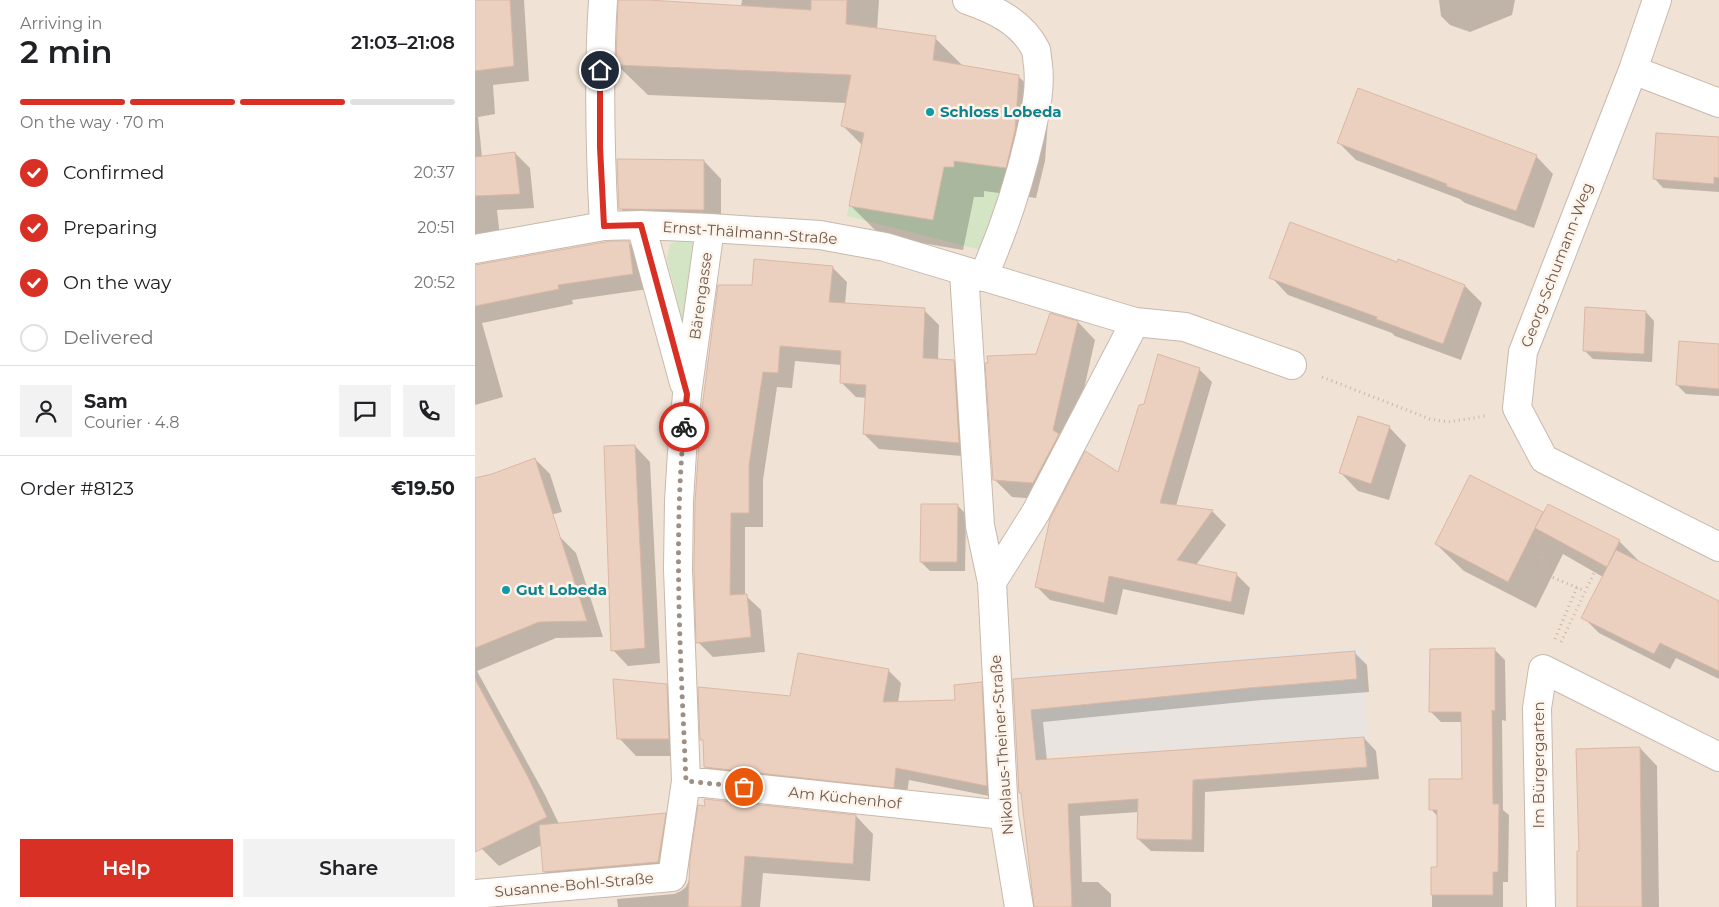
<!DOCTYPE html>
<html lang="en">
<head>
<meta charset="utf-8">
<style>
	:root { --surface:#fff; --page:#f2f2f2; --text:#202124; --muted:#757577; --line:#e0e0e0; --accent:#d93025 }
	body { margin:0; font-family:Montserrat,sans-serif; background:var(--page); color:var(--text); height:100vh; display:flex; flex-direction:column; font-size:19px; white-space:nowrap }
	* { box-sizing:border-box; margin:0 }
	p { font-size:16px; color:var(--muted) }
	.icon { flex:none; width:28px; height:28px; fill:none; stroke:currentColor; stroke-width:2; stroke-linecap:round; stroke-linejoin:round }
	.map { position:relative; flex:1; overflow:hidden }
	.drawer { display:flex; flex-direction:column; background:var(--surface); width:475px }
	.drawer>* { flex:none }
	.pin { position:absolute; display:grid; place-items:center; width:42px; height:42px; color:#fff; margin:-21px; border:2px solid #fff; border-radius:50%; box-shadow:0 1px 5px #0007 }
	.courier { position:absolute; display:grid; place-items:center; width:50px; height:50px; margin:-25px; border:4px solid #d93025; border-radius:50%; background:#fff; color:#222; box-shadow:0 1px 6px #0007 }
	.summary em { font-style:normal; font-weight:600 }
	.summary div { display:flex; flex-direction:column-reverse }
	.summary { display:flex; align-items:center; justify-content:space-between; height:85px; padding:0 20px }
	h1 { font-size:32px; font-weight:600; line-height:38px }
	.bar { display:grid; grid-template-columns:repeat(4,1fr); gap:8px 5px; align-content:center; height:60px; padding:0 20px }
	.bar i { height:6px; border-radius:4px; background:var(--line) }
	.bar .selected { background:var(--accent) }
	.bar p { grid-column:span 4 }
	.line { display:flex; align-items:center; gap:12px; padding:0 20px; border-top:1px solid var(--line) }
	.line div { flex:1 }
	.round { display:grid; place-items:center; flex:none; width:52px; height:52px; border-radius:0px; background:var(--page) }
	ol { padding:0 20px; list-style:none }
	li { display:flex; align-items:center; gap:15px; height:55px }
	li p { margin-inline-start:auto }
	li .icon { padding:5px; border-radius:50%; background:var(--accent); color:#fff; stroke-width:4 }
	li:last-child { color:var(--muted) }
	li i { width:28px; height:28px; border:2px solid var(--line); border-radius:50% }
	.primary-button { display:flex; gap:10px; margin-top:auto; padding:10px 20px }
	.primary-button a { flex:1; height:58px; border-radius:0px; background:var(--accent); color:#fff; font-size:20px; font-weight:600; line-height:58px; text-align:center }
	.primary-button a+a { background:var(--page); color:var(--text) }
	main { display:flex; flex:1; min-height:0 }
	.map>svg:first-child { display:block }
</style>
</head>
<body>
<main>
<section class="drawer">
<div class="summary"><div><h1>2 min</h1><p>Arriving in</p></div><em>21:03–21:08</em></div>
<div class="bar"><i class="selected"></i><i class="selected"></i><i class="selected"></i><i></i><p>On the way · 70 m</p></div>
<ol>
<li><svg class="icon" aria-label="check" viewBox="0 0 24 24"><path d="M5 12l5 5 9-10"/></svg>Confirmed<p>20:37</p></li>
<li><svg class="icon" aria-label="check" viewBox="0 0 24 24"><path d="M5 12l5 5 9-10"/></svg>Preparing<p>20:51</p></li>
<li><svg class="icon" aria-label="check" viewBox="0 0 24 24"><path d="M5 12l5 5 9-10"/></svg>On the way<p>20:52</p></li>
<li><i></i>Delivered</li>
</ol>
<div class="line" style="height:90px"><a class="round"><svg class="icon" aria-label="person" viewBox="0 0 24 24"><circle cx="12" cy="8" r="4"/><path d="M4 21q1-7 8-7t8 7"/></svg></a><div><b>Sam</b><p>Courier · 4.8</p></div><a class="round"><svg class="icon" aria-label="chat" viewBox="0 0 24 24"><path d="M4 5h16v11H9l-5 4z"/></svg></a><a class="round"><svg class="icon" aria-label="phone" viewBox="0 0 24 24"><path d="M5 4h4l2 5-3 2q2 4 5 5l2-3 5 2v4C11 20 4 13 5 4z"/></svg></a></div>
<div class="line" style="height:65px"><div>Order #8123</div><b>€19.50</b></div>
<div class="primary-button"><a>Help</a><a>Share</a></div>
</section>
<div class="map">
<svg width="1244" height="907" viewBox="0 0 1244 907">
	<rect width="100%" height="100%" fill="#f9f1e5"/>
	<path fill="#f0e2d4" d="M 0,0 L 1244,0 L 1244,907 L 0,907 Z"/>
	<path fill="#e9e4df" d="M 886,647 L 896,768 L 662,785 L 660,749 L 547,757 L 541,674 Z"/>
	<path fill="#d3e5c5" d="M 479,161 L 538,169 L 506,250 L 372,216 L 374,206 L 457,220 L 469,167 L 479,167 Z
		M 213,238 L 223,247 L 213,342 L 192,259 L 195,244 Z"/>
	<path fill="#0003" d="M 0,0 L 49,0 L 54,81 L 18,85 L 20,114 L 3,117 L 7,157 L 40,153 L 55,168 L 59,208 L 22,210 L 26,246 L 0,259 Z
		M 144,0 L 266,7 L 267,0 L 404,0 L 402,30 L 460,38 L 489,67 L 543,76 L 574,106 L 570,161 L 561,198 L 509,191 L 509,197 L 499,197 L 488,250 L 406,236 L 376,206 L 388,146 L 368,126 L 372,103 L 173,95 L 142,65 Z
		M 964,0 L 1040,0 L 1037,15 L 995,32 L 975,25 L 966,16 Z
		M 1244,141 L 1244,192 L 1188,188 L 1180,179 Z
		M 863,142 L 1061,156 L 1078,174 L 1059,228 L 990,203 L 985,199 L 881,160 Z
		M 229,161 L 246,179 L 246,227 L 163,226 L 145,208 Z
		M 153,242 L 168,257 L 173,289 L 97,300 L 98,304 L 7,323 L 28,397 L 0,405 L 0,265 Z
		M 923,263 L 990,286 L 1007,303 L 986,360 L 920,336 L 917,333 L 813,295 L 796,277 Z
		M 357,267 L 372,282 L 370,304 L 449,310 L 464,325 L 463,360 L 478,361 L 493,376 L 498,457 L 404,449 L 389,434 L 392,398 L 381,397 L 366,382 L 367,365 L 320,361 L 317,388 L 302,387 L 288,480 L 288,527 L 270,527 L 270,595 L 286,610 L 290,652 L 238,657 L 223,642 L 278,286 Z
		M 1171,312 L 1179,321 L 1177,362 L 1118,359 L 1109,350 Z
		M 603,322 L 620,340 L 596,447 L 576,500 L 537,497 L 519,479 L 562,356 Z
		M 1244,345 L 1244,396 L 1211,394 L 1202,385 Z
		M 724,369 L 737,382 L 701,506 L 738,512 L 751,525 L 721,565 L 761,574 L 775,588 L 769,615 L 648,589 L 642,615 L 575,600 L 562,587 L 644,474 L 670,405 Z
		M 914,427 L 931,445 L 914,500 L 883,491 L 866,473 Z
		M 160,446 L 175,462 L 185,663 L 153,666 L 138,650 Z
		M 60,459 L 75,474 L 87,512 L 0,533 L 0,480 L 17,475 Z
		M 482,505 L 491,514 L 490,571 L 455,571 L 446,562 Z
		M 1067,513 L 1144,541 L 1168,565 L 1244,602 L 1244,679 L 1201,658 L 1195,669 L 1124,633 L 1108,617 L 1128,577 L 1088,554 L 1061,608 L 989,571 L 961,544 Z
		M 84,536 L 101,553 L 128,637 L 81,638 L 2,671 L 70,795 L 84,824 L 190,815 L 207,832 L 201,880 L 87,889 L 70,872 L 67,845 L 24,866 L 7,849 L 0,835 L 0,567 Z
		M 1019,649 L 1030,660 L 1031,721 L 1027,720 L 1028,810 L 1034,815 L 1033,882 L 1028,882 L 1028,907 L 957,907 L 957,868 L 963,868 L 963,817 L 956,809 L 989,780 L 988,722 L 966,722 L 956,712 Z
		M 879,652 L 892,665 L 894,692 L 787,700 L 568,722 L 572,761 L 889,738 L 901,751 L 904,779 L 730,792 L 729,852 L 676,851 L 663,839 L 664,812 L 605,816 L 607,882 L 623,882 L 636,894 L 636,907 L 560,907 L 548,795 L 545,792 L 539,680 Z
		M 414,671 L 426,683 L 423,703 L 482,701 L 506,683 L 519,696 L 524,798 L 434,780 L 431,800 L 243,779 L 230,767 L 229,742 L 226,739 L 316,697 Z
		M 191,685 L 209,703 L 211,756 L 161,756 L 144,738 Z
		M 1165,748 L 1182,766 L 1184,907 L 1103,907 L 1106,852 Z
		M 224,806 L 381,816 L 398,834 L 395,881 L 288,873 L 285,907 L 143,907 L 142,899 L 199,894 L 206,891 L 211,887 L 214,880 Z"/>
	<path fill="#ebd0c0" stroke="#dcb7a3" d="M 0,0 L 35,0 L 39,66 L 0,71 Z
		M 143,0 L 173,0 L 336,10 L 336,0 L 372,0 L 371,24 L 461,36 L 458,60 L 544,75 L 540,130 L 531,168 L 479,161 L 479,167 L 469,167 L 458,220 L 374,206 L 389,133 L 366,126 L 376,75 L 141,65 Z
		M 883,88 L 1062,155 L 1041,211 L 971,186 L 972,184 L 862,143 Z
		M 1181,133 L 1244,137 L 1244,178 L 1239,177 L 1239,184 L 1178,179 Z
		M 40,152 L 45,194 L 0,196 L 0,157 Z
		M 142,159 L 229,160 L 229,210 L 144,209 Z
		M 815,222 L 922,262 L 923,259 L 990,285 L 968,344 L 901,319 L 902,317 L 794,278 Z
		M 136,241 L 154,241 L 158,274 L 83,285 L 84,289 L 0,306 L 0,265 Z
		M 279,259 L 358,266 L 354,302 L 450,308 L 448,358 L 479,360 L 484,443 L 388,434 L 391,385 L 365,383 L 366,351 L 305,346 L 303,373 L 288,372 L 274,465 L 274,513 L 256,513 L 255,595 L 272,594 L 276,637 L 221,643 L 219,569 L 220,502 L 226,416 L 243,285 L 277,285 Z
		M 1110,307 L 1171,311 L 1169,354 L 1108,351 Z
		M 575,313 L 603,321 L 578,430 L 584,434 L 558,483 L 518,480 L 510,363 L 513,363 L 512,356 L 561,354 Z
		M 1204,341 L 1244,344 L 1244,389 L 1201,385 Z
		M 683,354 L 725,368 L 685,503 L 738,510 L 702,560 L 762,573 L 756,602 L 634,576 L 629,603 L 560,587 L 575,519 L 610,451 L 643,472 L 664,405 L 669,404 Z
		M 883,416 L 915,426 L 896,484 L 864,473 Z
		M 160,445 L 170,648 L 136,651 L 129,446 Z
		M 60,458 L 112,621 L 64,622 L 0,648 L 0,478 L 17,474 Z
		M 995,475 L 1068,512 L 1033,582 L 960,544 Z
		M 446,504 L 483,504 L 482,562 L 445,562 Z
		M 1073,504 L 1145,540 L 1132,567 L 1060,528 Z
		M 1141,550 L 1244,601 L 1244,671 L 1185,643 L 1179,654 L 1106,618 Z
		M 1020,648 L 1020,711 L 1017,710 L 1018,804 L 1024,804 L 1023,872 L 1018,872 L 1018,895 L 956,895 L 956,867 L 962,867 L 962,810 L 954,810 L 954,779 L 987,779 L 986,712 L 954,712 L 955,649 Z
		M 880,651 L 882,679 L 774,688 L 556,710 L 561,760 L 889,737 L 892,767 L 718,780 L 717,840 L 662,839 L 663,799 L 593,804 L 597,907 L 559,907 L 546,793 L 544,793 L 538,679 Z
		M 323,653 L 414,669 L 408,702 L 480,700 L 479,685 L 507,682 L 512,786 L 421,768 L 419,788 L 229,767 L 228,740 L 225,740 L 223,687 L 315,696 Z
		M 0,679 L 53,777 L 72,817 L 0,852 Z
		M 138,679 L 192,684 L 194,739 L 142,739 Z
		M 1165,747 L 1167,907 L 1102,907 L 1102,851 L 1104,851 L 1101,749 Z
		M 229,799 L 381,815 L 378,864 L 270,856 L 266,907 L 213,907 L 215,859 L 223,805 L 230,806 Z
		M 191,813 L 183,862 L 68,872 L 64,825 Z"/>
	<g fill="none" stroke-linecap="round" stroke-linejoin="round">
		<g stroke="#c9b9ad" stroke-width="30">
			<path id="minor" d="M 128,0 C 123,76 125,150 129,226
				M 492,0 C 519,9 547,22 561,50 C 562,54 562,60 563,65 C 566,89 560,113 555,136 C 544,184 528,232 508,277
				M 1182,0 L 1158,70 L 1048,352 L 1042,408 L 1069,459 L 1244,547
				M 1158,70 L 1244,103
				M 166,225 L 209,383
				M 0,249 L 129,226 L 166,225 L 235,228 L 345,235 L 410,247 L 660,322 L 710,327 L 817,365
				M 489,272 L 505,526 L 517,582 L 529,815 L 544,907
				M 517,582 L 561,512 L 660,322
				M 211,781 L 529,815
				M 0,894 L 197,877 L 211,781 L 203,569 L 204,501 L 207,452 L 212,394 L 235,228
				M 1066,907 L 1062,708 L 1068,669 L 1244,757"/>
		</g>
		<path stroke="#d0b3a4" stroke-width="3" stroke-dasharray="1 4" stroke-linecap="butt" d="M 847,377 L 955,419 L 973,422 L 1010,416
			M 1080,639 L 1102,587
			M 1086,642 L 1123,565 L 1061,533 L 1072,575 L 1110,591"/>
		<use href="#minor" stroke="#fff" stroke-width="28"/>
	</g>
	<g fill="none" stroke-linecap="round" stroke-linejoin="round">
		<path stroke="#9f8e82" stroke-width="5" stroke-dasharray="0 9" d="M 209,427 C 198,545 206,663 211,781 L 269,787"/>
		<path stroke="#d93025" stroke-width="6" d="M 125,70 L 125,147 L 129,226 L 166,225 L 212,394 L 209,427"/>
	</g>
	<g fill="#0f9aa8" stroke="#fdf5eb" stroke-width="2">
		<circle cx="455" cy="112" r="5"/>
		<circle cx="31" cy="590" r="5"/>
	</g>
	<g text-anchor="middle" stroke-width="5" stroke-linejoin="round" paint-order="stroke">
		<g font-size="15" font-weight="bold" fill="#0d838f" stroke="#fdf5eb" text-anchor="start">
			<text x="465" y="117">Schloss Lobeda</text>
			<text x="41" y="595">Gut Lobeda</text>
		</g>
		<g font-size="15" fill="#6f584d" stroke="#fdf5eb">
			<text transform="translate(275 233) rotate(4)" y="5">Ernst-Thälmann-Straße</text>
			<text transform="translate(1082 265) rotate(-69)" y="5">Georg-Schumann-Weg</text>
			<text transform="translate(226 296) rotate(-82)" y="5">Bärengasse</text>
			<text transform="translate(527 745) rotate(-94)" y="5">Nikolaus-Theiner-Straße</text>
			<text transform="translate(1064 765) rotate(-90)" y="5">Im Bürgergarten</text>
			<text transform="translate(370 798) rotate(6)" y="5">Am Küchenhof</text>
			<text transform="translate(99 885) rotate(-5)" y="5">Susanne-Bohl-Straße</text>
		</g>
	</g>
</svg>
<div class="pin" style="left:269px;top:787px;background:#ea580c"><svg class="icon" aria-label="bag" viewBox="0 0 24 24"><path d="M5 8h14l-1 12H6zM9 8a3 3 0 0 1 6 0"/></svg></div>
<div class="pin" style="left:125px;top:70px;background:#1f2937"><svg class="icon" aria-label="home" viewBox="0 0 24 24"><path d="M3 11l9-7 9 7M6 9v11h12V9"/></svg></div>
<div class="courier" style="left:209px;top:427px"><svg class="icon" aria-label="bike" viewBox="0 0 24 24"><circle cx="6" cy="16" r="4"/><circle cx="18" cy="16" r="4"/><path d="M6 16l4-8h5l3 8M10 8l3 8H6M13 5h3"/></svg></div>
</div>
</main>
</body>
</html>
